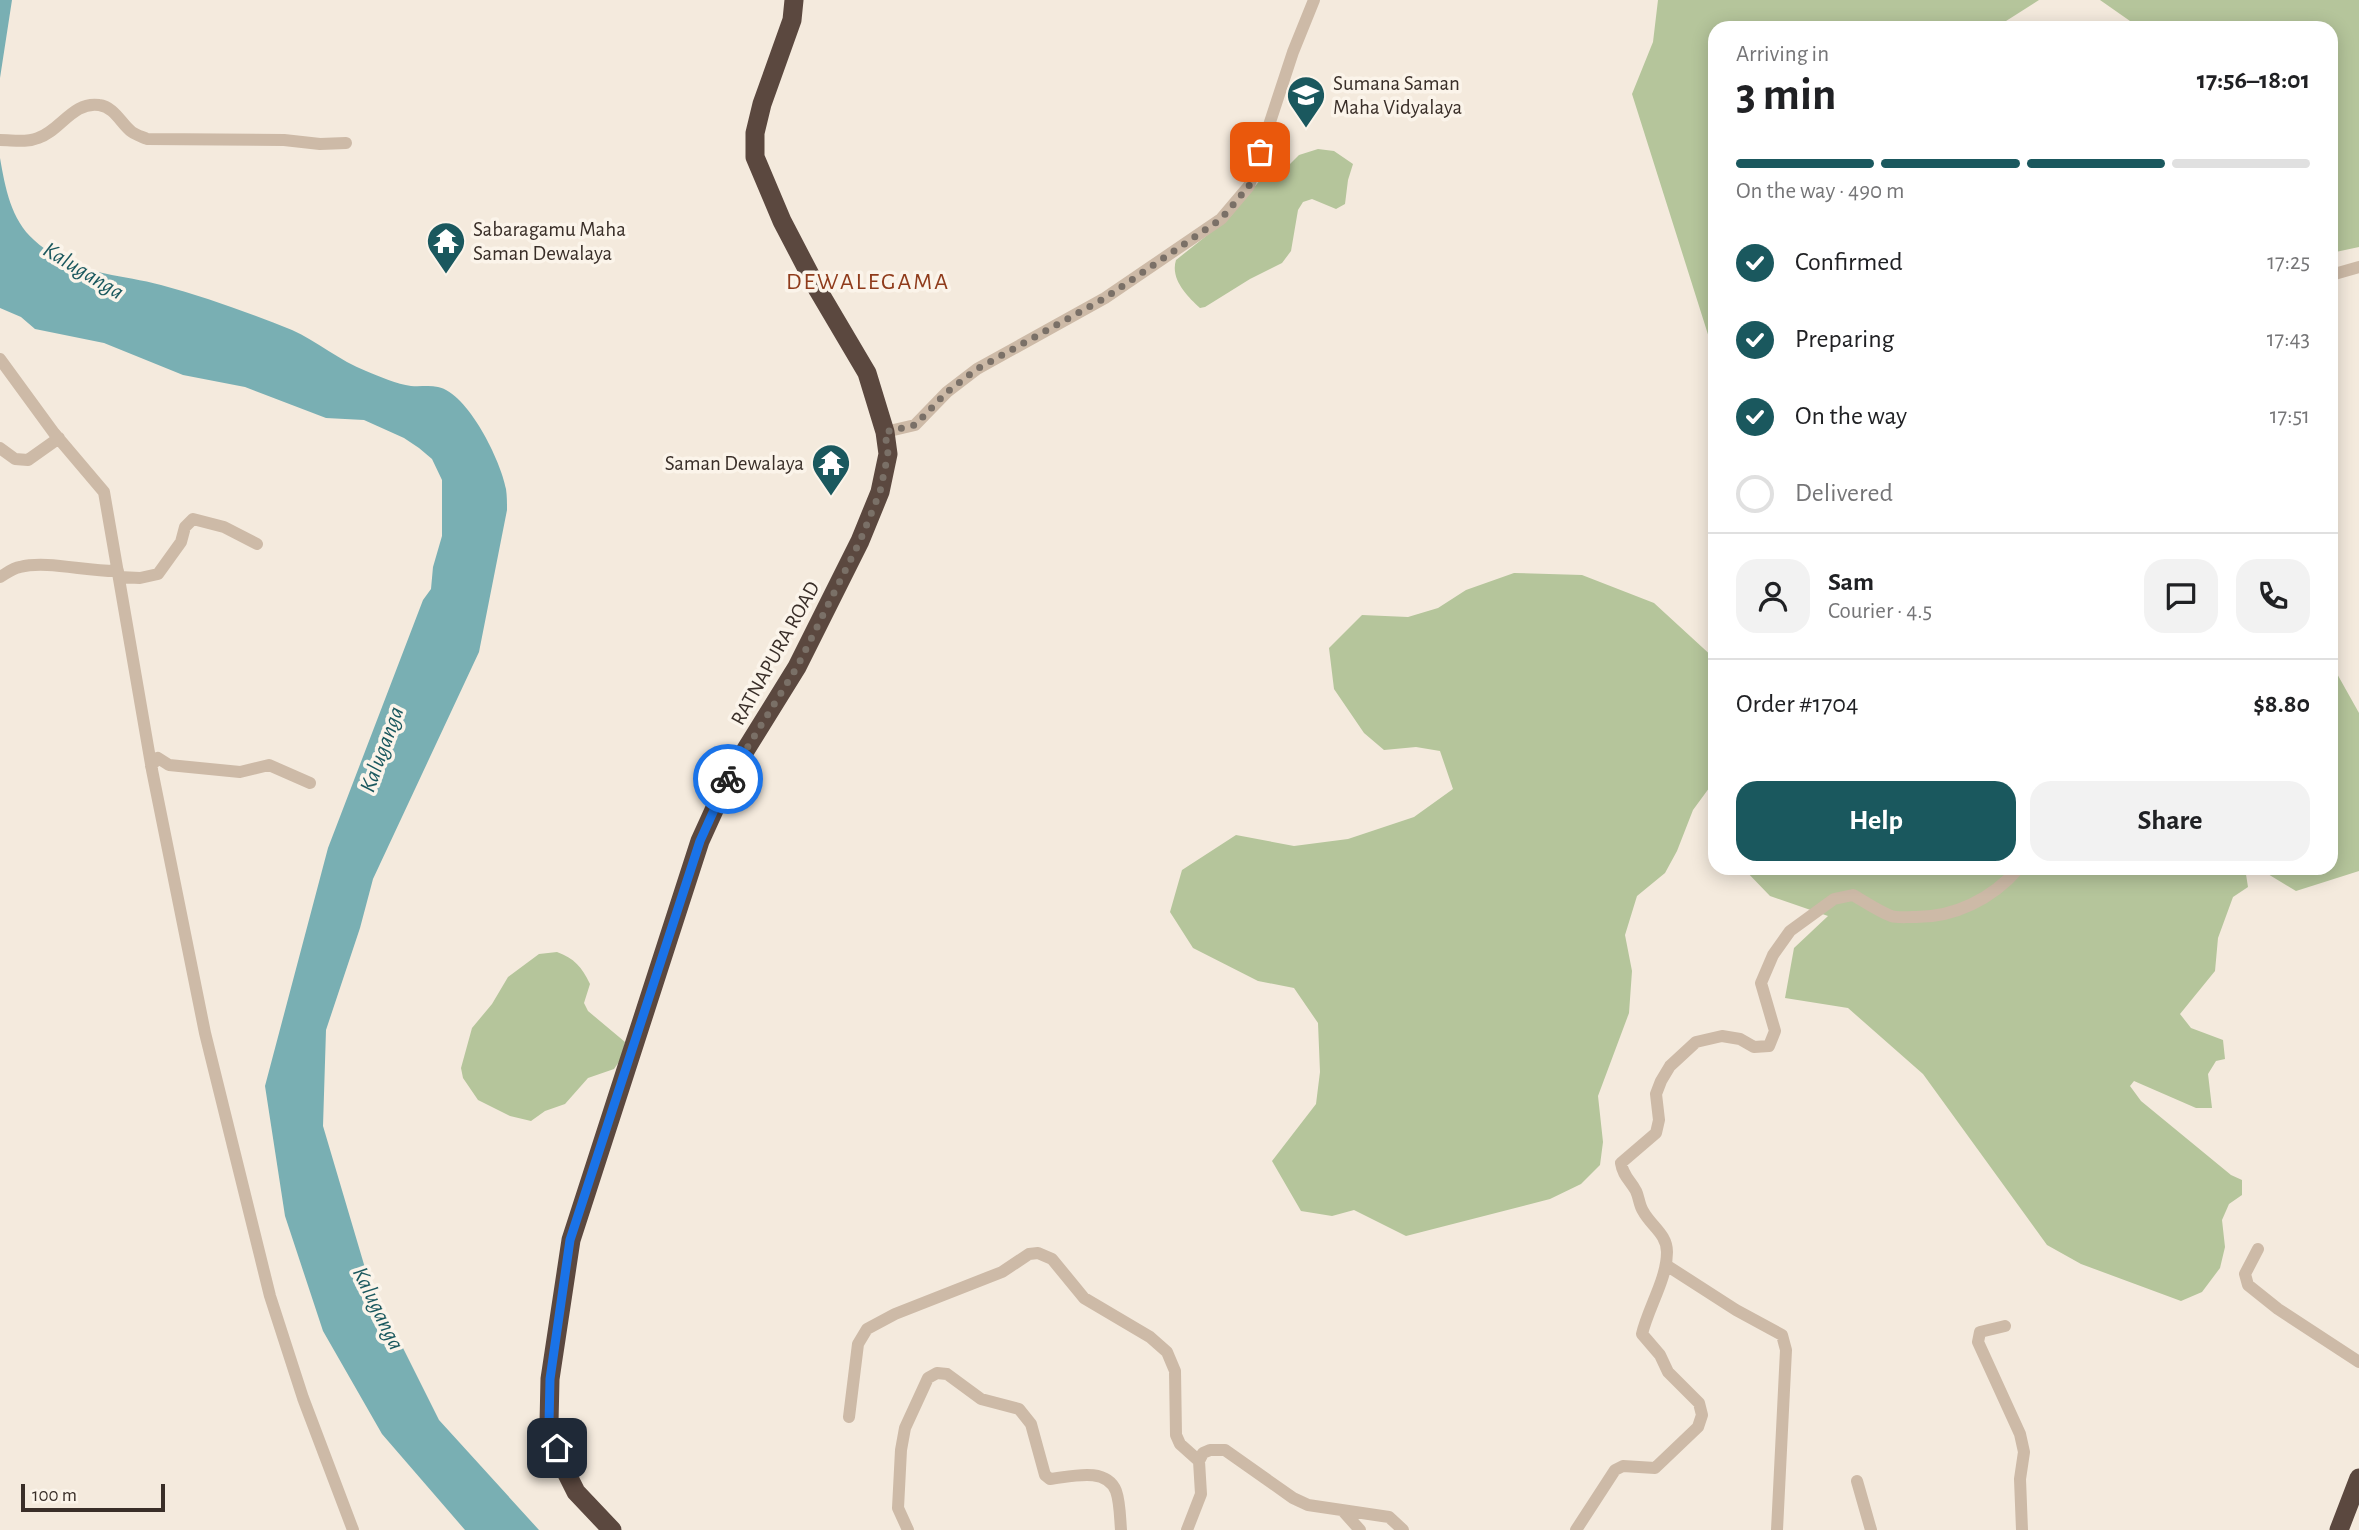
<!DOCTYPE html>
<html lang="en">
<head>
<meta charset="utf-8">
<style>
	:root { --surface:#fff; --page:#f2f2f2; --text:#202124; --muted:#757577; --line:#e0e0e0; --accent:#1a585e }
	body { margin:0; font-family:"Alegreya Sans",sans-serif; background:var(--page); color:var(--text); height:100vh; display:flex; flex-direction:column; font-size:26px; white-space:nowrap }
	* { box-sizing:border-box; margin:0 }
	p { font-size:23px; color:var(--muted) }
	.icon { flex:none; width:38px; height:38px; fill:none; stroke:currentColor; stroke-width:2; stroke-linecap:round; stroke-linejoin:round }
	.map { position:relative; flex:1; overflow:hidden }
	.side { position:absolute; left:1708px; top:21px; width:630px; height:854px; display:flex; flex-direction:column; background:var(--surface); border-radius:21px; box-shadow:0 4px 18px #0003 }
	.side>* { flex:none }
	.scale { position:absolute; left:21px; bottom:18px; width:144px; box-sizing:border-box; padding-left:7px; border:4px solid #392e28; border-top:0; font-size:19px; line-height:24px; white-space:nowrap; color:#392e28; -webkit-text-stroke:5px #fbf4ea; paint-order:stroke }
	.pin { position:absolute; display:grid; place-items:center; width:60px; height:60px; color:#fff; margin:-30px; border-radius:14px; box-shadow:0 4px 10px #0006 }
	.courier { position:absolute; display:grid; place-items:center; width:70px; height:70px; margin:-35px; border:5px solid #1a73e8; border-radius:50%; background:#fff; color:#222; box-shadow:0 2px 9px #0007 }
	.overview em { font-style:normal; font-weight:700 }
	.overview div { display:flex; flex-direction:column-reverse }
	.overview { display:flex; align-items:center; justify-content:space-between; height:119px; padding:0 28px }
	h1 { font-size:46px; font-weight:700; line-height:52px }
	.bar { display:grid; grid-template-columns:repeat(4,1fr); gap:10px 7px; align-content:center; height:84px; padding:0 28px }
	.bar i { height:9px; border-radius:5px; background:var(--line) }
	.bar .current { background:var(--accent) }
	.bar p { grid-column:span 4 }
	.line { display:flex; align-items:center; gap:18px; padding:0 28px; border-top:2px solid var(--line) }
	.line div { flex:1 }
	.round { display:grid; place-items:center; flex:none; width:74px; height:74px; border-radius:21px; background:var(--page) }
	ol { padding:0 28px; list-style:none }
	li { display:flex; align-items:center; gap:21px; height:77px }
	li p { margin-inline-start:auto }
	li .icon { padding:7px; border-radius:50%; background:var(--accent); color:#fff; stroke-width:4 }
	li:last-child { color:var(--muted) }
	li i { width:38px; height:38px; border:4px solid var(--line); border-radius:50% }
	.cta { display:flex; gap:14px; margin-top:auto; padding:14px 28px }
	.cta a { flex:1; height:80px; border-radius:21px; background:var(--accent); color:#fff; font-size:28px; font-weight:700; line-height:80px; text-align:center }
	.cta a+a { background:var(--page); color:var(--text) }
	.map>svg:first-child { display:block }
</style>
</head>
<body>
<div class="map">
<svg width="2359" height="1530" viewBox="0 0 2359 1530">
	<rect width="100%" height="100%" fill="#f4eadd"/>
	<path fill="#b5c59b" d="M 1658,0 L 2039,0 L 1995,28 L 1715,28 L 1715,412 L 1711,344 L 1632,94 L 1653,42 Z
		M 2100,0 L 2359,0 L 2359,247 L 2331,253 L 2331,28 L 2140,28 Z
		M 1318,149 L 1334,151 L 1353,164 L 1348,180 L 1345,204 L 1336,209 L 1312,199 L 1303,202 L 1298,210 L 1291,251 L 1282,263 L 1250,279 L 1205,307 L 1200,308 C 1187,296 1170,279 1176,260 L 1230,217 L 1261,179 L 1276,178 L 1299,155 Z
		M 1514,573 L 1582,575 L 1654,603 L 1715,659 L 1715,780 L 1693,810 L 1677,851 L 1665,873 L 1637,896 L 1625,935 L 1632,971 L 1629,1013 L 1598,1096 L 1603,1142 L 1600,1165 L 1581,1184 L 1550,1199 L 1406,1236 L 1354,1210 L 1332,1216 L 1301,1211 L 1272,1161 L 1316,1104 L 1320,1072 L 1318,1023 L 1294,988 L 1258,981 L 1193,948 L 1170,912 L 1182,870 L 1236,835 L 1294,846 L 1348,839 L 1414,817 L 1453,789 L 1440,751 L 1416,747 L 1384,750 L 1364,733 L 1334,689 L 1329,648 L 1362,615 L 1408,617 L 1438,608 L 1466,590 Z
		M 2331,663 L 2359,713 L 2359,871 L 2296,891 L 2258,868 L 2331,868 Z
		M 1743,868 L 2245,868 L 2248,887 L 2233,897 L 2218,938 L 2215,971 L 2180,1014 L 2191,1028 L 2223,1040 L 2225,1059 L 2216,1061 L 2208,1074 L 2212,1108 L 2196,1108 L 2134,1081 L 2130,1086 L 2141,1101 L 2231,1175 L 2242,1180 L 2242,1195 L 2229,1204 L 2222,1220 L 2225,1247 L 2220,1268 L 2202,1292 L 2181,1301 L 2081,1264 L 2047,1245 L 1923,1074 L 1848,1008 L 1785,998 L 1794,948 L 1828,916 L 1770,896 Z
		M 557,952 C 574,958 582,967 590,984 L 584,1003 L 588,1011 L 625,1042 L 621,1059 L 614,1069 L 588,1078 L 565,1104 L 545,1111 L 531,1121 L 510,1116 L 478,1100 L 463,1078 L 461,1068 L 472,1028 L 492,1004 L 508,977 L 539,954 Z"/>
	<path fill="#79afb3" d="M 0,0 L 12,0 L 0,78 Z
		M 0,158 C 5,187 11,220 34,240 C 72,275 116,273 161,285 C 205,297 250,313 292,330 C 317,341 340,361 366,371 C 380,377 397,384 411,386 C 420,387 429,385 438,387 C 468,393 501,461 506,489 C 507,496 507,503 507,510 L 479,652 L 373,879 L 360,928 L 326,1030 L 323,1126 L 368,1278 L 439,1420 L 539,1530 L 465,1530 L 382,1434 L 323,1331 L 285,1216 L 265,1086 L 328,848 L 423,600 L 431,589 L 433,567 L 442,536 L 442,480 L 432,459 L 419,448 L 404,438 L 364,420 L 326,418 L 245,387 L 183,375 L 104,343 L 35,329 L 21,317 L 0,308 Z"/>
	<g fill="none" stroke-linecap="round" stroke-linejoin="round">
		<path stroke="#cdbaa7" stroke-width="12" d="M 0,140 C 13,140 26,143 38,138 C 60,131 73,101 99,105 C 115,107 121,124 132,132 C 136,135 143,137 147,139 L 284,140 L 320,144 L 346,143
			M 2331,275 L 2359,267
			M 0,359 L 54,433 L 104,492 L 152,770 L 205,1033 L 270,1296 L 303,1398 L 353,1530
			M 885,432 L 915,425 L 947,392 L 977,369 L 1105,298 L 1221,219 L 1249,186 L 1293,52 L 1314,0
			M 0,448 L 15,459 L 28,460 L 59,438
			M 0,577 C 7,573 13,568 20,567 C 47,560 88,572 118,571
			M 119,577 L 140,578 L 158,574 L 181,542 L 185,527 L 193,519 L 224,527 L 257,544
			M 151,766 L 158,758 L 169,765 L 240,772 L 269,765 L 310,783
			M 2258,1249 L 2245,1274 L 2248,1285 L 2278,1309 L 2359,1362
			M 1666,1265 L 1736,1310 L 1782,1335 L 1786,1350 L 1777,1530
			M 2005,1326 L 1980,1332 L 1978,1342 L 2020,1434 L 2024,1452 L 2020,1479 L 2022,1530
			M 849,1417 L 858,1344 L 867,1329 L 895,1314 L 1002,1272 L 1029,1254 L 1038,1253 L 1052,1259 L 1084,1298 L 1150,1337 L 1167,1352 L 1175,1371 L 1176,1435 L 1180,1444 L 1199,1461
			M 1857,1481 L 1871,1530
			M 1343,1511 L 1360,1530
			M 908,1530 L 898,1508 L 901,1450 L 905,1428 L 928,1378 L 937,1373 L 947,1374 L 981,1399 L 1019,1409 L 1031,1424 L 1045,1475 L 1050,1479 C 1070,1477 1106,1466 1116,1491 C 1120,1502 1120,1518 1121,1530
			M 1187,1530 L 1201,1494 L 1199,1461 L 1203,1453 L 1210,1450 L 1225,1450 L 1293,1498 L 1308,1505 L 1389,1517 L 1403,1530
			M 1576,1530 L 1615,1470 L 1623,1466 L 1655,1468 L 1698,1427 L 1702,1415 L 1699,1403 L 1668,1372 L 1660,1355 L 1642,1334 C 1648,1308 1667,1279 1667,1252 C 1667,1234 1651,1226 1643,1211 C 1639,1205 1639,1197 1636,1191 C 1630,1180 1623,1176 1621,1163 L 1656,1133 L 1659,1120 L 1656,1094 L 1661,1081 L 1670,1066 L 1696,1042 L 1722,1036 L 1740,1039 L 1754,1047 L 1769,1046 L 1775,1031 L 1761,983 L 1773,955 L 1790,931 L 1834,899 L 1853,895 C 1865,902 1878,911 1891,916 C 1898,918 1906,917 1913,917 C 1954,918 1992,899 2019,868"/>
		<path stroke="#5b483f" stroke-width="19" d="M 612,1530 L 576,1492 L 566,1472 L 549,1423 L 550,1379 L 571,1240 L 700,841 L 730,775 L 797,667 L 860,541 L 880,492 L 888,454 L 885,432 L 867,373 L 818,290 L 782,221 L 755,157 L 755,133 L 762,104 L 792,20 L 794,0
			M 2339,1530 L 2359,1478"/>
	</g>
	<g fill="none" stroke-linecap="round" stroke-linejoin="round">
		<path stroke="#7a7067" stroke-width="7" stroke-dasharray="0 12.6" d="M 728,779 L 797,667 L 860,541 L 880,492 L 888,454 L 885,432 L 915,425 L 947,392 L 977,369 L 1105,298 L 1221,219 L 1249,186 L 1260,152"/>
		<path stroke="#1a73e8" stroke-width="9" d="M 557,1448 L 549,1423 L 550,1379 L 570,1240 L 700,841 L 728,779"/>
	</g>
	<defs>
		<g id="school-pin" transform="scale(2.0125)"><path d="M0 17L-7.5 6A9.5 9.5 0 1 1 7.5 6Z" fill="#1a585e" stroke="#fbf4ea"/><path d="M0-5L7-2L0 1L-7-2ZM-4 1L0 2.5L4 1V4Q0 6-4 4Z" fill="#fff"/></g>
		<g id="temple-pin" transform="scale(2.0125)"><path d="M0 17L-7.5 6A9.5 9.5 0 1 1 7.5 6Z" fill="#1a585e" stroke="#fbf4ea"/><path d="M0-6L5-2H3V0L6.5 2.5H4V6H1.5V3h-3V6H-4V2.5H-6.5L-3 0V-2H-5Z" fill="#fff"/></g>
	</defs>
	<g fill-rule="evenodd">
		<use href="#school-pin" x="1306" y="95"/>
		<use href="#temple-pin" x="446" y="241"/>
		<use href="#temple-pin" x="831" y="463"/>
	</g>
	<g text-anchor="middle" stroke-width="7" stroke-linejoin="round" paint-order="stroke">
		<g font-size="21" fill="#392e28" stroke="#fbf4ea" text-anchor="start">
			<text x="1333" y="90">Sumana Saman<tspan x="1333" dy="24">Maha Vidyalaya</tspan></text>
			<text x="473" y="236">Sabaragamu Maha<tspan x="473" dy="24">Saman Dewalaya</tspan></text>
			<text x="804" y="470" text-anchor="end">Saman Dewalaya</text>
		</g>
		<g font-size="21" fill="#392e28" stroke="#fbf4ea">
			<text transform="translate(775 653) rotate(-61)" y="7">RATNAPURA ROAD</text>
		</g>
		<g font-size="23" font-style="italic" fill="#1a585e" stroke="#fbf4ea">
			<text transform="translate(84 270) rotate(31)" y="8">Kaluganga</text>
			<text transform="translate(381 749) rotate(-70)" y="8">Kaluganga</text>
			<text transform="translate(379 1308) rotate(64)" y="8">Kaluganga</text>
		</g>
		<g font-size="24" letter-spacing="2" fill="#8f3b1b" stroke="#fbf4ea">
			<text x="868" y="289">DEWALEGAMA</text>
		</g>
	</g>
</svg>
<div class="scale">100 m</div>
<div class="pin" style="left:1260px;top:152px;background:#ea580c"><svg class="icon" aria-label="bag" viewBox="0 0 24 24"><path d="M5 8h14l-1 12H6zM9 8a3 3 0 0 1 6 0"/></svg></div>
<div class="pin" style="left:557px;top:1448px;background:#1f2937"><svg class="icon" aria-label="home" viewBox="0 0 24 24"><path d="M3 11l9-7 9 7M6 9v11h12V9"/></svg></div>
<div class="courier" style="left:728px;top:779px"><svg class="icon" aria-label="bike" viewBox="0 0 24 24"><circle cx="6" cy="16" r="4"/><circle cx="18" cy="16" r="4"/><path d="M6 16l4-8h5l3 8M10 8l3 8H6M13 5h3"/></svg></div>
<section class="side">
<div class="overview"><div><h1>3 min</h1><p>Arriving in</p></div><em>17:56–18:01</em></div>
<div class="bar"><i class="current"></i><i class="current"></i><i class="current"></i><i></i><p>On the way · 490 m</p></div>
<ol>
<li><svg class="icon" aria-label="check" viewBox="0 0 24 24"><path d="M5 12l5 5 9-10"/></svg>Confirmed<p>17:25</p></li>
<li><svg class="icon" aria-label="check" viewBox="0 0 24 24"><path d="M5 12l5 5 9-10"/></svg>Preparing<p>17:43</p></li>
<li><svg class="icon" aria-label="check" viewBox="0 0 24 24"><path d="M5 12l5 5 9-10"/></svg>On the way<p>17:51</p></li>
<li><i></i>Delivered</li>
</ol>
<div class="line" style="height:126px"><a class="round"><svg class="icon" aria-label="person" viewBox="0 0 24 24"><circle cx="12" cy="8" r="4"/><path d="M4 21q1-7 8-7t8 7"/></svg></a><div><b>Sam</b><p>Courier · 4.5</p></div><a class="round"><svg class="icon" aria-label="chat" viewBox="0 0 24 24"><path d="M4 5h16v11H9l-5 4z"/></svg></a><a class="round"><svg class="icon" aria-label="phone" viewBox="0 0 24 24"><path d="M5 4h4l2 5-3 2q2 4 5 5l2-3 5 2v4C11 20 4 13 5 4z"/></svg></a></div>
<div class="line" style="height:91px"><div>Order #1704</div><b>$8.80</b></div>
<div class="cta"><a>Help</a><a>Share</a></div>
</section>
</div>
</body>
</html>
